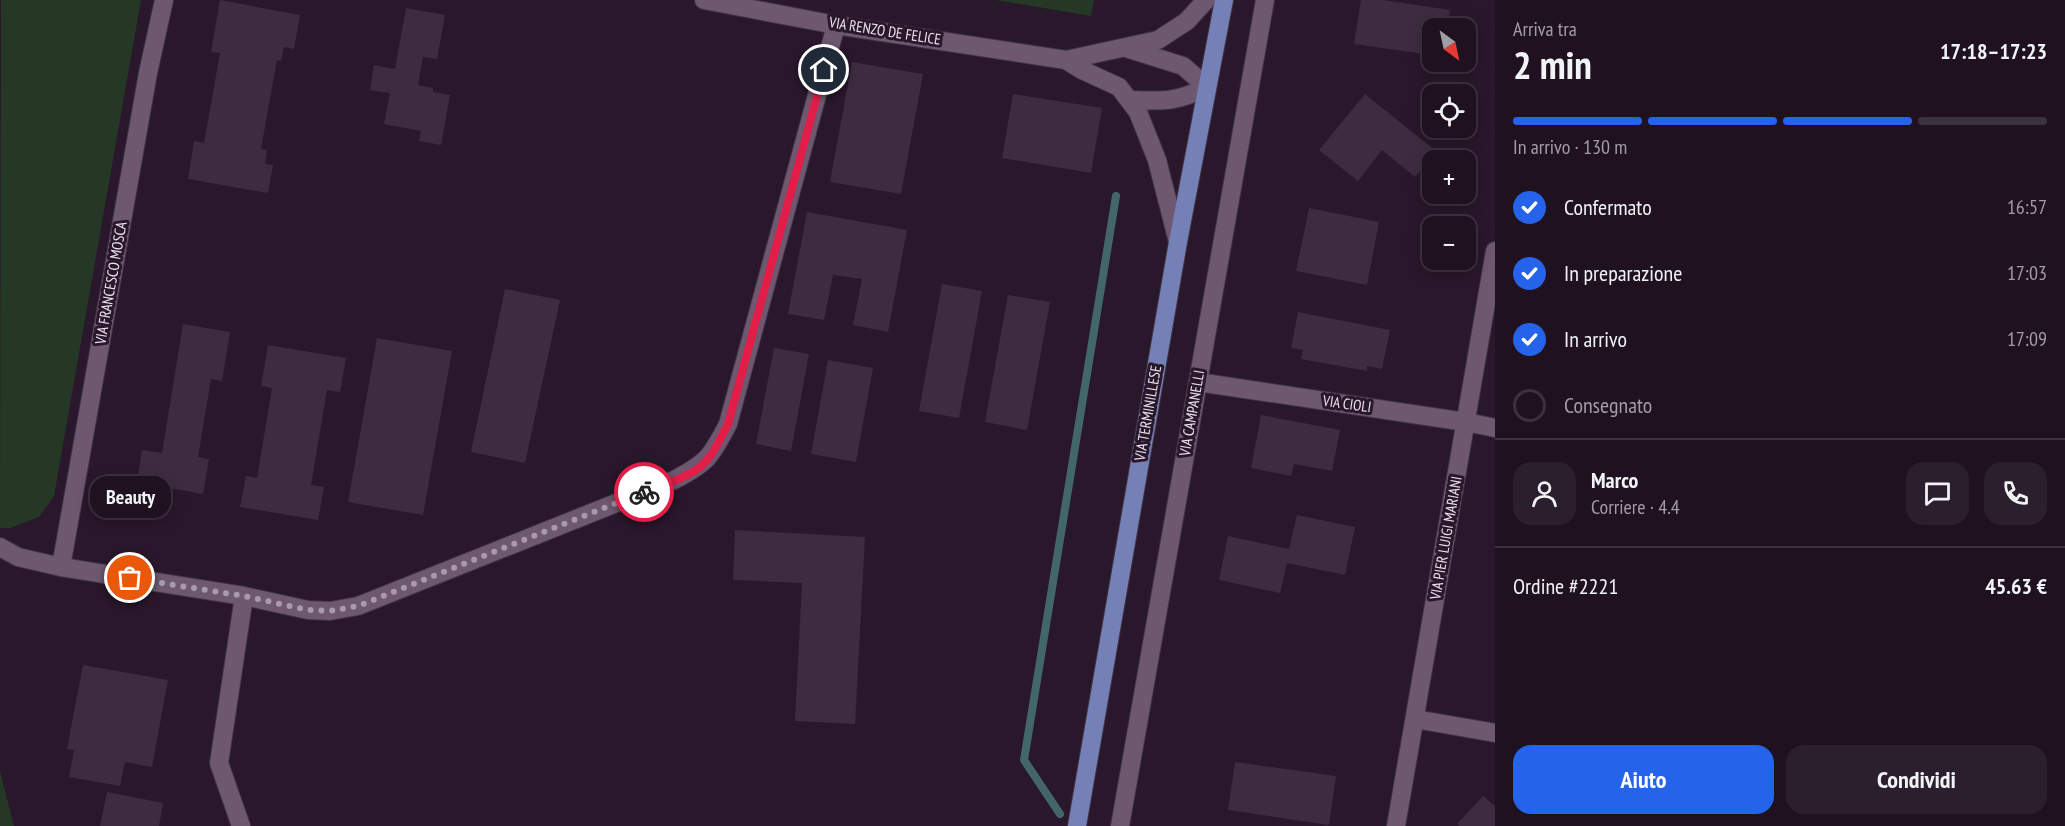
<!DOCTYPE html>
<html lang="it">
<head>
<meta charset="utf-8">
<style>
	:root { --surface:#1f1120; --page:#2c1f2d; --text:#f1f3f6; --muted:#a19da5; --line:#3c313e; --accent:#2563eb }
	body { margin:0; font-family:"PT Sans Narrow",sans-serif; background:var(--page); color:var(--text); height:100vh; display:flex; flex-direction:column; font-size:22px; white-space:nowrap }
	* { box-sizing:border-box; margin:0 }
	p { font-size:20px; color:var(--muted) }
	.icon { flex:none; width:33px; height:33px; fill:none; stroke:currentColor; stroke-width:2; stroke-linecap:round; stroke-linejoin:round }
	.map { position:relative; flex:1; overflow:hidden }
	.drawer { display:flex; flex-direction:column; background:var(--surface); width:570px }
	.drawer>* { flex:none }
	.needle { width:39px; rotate:147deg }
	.buttons { position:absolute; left:1422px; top:18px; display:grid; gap:12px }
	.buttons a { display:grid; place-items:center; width:54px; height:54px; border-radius:12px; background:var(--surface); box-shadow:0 3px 15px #0003,0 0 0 2px var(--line); font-size:30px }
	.pin { position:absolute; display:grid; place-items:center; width:51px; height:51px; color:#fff; margin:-26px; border:3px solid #fff; border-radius:50%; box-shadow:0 2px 6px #0007 }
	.courier { position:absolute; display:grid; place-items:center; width:60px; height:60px; margin:-30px; border:4px solid #e11d48; border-radius:50%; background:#fff; color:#222; box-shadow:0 2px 8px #0007 }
	.bubble { position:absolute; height:42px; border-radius:18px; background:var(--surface); box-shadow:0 3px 15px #0003,0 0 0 2px var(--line); font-size:20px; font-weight:700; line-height:42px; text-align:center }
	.overview em { font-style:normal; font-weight:700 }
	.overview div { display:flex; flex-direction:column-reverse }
	.overview { display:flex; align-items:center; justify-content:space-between; height:102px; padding:0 18px }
	h1 { font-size:39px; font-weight:700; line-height:45px }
	.bar { display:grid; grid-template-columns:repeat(4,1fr); gap:9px 6px; align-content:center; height:72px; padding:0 18px }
	.bar i { height:8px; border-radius:4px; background:var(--line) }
	.bar .on { background:var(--accent) }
	.bar p { grid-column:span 4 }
	.line { display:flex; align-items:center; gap:15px; padding:0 18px; border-top:2px solid var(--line) }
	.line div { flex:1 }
	.round { display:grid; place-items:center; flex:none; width:63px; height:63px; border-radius:18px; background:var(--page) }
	ol { padding:0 18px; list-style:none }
	li { display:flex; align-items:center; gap:18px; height:66px }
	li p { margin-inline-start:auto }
	li .icon { padding:6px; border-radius:50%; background:var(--accent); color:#fff; stroke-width:4 }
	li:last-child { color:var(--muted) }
	li i { width:33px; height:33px; border:3px solid var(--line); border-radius:50% }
	.action { display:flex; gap:12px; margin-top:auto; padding:12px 18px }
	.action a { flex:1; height:69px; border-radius:18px; background:var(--accent); color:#fff; font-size:24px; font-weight:700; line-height:69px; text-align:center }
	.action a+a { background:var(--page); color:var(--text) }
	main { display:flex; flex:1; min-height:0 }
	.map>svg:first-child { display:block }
</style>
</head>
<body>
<main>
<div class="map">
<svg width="1495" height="826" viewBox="0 0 1495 826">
	<rect width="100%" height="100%" fill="#29172b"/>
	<path fill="#253826" d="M 1,0 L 141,0 L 54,496 L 39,517 L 10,528 L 0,528 Z
		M 996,0 L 1094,0 L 1091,16 Z
		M 0,771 L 14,826 L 0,826 Z"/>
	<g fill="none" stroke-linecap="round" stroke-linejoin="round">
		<path stroke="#436769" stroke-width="8" d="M 1060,814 L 1024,760 L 1116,196"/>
	</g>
	<path fill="#3d2c3f" d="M 220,0 L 300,15 L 294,49 L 284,47 L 281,61 L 277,60 L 261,149 L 267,150 L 265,164 L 273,165 L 268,193 L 188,179 L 194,141 L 204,143 L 220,53 L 211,52 Z
		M 1361,0 L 1383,0 L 1450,10 L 1447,28 L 1432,28 L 1432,55 L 1354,44 Z
		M 406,8 L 445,15 L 437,59 L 423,57 L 418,85 L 433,88 L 433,92 L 450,95 L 441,145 L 419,141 L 421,131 L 384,124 L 390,93 L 370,90 L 374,65 L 395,69 Z
		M 852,62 L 923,74 L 901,194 L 830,182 Z
		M 1013,94 L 1102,108 L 1091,173 L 1002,158 Z
		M 1365,94 L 1436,151 L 1415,177 L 1382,150 L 1358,181 L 1319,150 Z
		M 1309,208 L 1379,222 L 1367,285 L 1296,271 Z
		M 807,212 L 907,230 L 888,332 L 853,325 L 862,279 L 833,275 L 824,320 L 788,314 Z
		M 942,284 L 982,291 L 959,418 L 919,411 Z
		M 505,289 L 560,300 L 525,463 L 471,452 Z
		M 1008,295 L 1050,302 L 1027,430 L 985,422 Z
		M 1298,312 L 1390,330 L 1382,369 L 1367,366 L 1367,371 L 1301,359 L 1303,350 L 1291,348 Z
		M 183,324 L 230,332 L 222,381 L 211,379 L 198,457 L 209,459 L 203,494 L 169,488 L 165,512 L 133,507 L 142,450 L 162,453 Z
		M 377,338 L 452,351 L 423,515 L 348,502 Z
		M 268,345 L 346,358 L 340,392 L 327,390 L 311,485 L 324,487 L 318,520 L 240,507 L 246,476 L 257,478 L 272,388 L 261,386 Z
		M 774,348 L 809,354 L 791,451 L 756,444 Z
		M 828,360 L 873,368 L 856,462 L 811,454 Z
		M 1261,415 L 1340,430 L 1332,471 L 1294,464 L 1291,476 L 1251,468 Z
		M 1297,515 L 1355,527 L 1345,575 L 1287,563 L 1280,593 L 1219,580 L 1228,536 L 1289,549 Z
		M 735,530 L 865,537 L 855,724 L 795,721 L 802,583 L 733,580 Z
		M 83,665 L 168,680 L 152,767 L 125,762 L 120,786 L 69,777 L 74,750 L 67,749 Z
		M 1235,762 L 1336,776 L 1329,825 L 1228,810 Z
		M 107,792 L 163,803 L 159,826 L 100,826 Z
		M 1483,796 L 1495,806 L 1495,826 L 1459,826 L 1457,824 Z"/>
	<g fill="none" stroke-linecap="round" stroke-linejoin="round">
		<g stroke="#413443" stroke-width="20">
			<path id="minor" d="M 704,0 L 836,25 L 1066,60 L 1158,40 L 1187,21 L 1206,0
				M 1129,49 L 1183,66 L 1207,87 C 1174,103 1164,101 1129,100
				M 1066,60 L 1082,70 L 1119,87 L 1138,112 L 1157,160 L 1178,242
				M 1198,382 L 1466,422 L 1495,428
				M 0,547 L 18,557 L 61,567 L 244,596 L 308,610 L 330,611 L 358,606 L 674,480 C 707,463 711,457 728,424 L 836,25
				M 61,567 L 148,73 L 164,0
				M 1415,719 L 1495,733
				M 241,826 L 219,763 L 244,596
				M 1120,826 L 1265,0
				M 1396,826 L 1495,251"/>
		</g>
		<g stroke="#413443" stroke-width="20">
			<path id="major" d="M 1077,826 L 1178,242 L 1224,0"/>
		</g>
		<use href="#minor" stroke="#6d5870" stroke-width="18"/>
		<use href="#major" stroke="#7480b6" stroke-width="18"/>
	</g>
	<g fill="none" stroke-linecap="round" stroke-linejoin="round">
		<path stroke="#a89aaa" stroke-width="6" stroke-dasharray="0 10.8" d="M 130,578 L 244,596 L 308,610 L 330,611 L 358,606 L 644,492"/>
		<path stroke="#e11d48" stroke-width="8" d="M 644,492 C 662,485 684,479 700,467 C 713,456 720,439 728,424 L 824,70"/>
	</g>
	<g text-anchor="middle" stroke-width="6" stroke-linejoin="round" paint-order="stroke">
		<g font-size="15" fill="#ede0ee" stroke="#29172b">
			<text transform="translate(885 31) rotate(9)" y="5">VIA RENZO DE FELICE</text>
			<text transform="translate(111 283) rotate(-80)" y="5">VIA FRANCESCO MOSCA</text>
			<text transform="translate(1347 404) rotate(8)" y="5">VIA CIOLI</text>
			<text transform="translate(1148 413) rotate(-80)" y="5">VIA TERMINILLESE</text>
			<text transform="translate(1192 413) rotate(-80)" y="5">VIA CAMPANELLI</text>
			<text transform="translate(1446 538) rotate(-80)" y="5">VIA PIER LUIGI MARIANI</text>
		</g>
	</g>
</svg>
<div class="buttons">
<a><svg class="needle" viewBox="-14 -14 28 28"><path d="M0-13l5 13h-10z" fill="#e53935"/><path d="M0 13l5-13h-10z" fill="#a19da5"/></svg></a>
<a><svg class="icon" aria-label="locate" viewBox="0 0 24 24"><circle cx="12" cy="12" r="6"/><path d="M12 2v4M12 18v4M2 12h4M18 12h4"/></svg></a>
<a>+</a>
<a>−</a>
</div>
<div class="pin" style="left:130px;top:578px;background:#ea580c"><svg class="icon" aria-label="bag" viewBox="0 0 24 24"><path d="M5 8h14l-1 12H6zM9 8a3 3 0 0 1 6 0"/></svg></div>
<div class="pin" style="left:824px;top:70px;background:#1f2937"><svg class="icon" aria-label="home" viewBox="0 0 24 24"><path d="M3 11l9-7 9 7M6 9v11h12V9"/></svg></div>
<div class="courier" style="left:644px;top:492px"><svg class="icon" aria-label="bike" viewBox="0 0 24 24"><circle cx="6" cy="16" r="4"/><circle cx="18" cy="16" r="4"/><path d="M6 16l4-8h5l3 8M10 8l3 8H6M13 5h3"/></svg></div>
<div class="bubble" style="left:90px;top:476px;width:81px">Beauty</div>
</div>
<section class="drawer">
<div class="overview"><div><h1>2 min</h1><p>Arriva tra</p></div><em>17:18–17:23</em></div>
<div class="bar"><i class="on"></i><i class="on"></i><i class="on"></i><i></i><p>In arrivo · 130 m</p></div>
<ol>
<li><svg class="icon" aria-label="check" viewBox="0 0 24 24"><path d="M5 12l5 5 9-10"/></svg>Confermato<p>16:57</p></li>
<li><svg class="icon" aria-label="check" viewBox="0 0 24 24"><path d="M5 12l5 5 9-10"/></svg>In preparazione<p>17:03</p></li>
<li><svg class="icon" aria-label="check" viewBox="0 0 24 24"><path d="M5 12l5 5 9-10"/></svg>In arrivo<p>17:09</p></li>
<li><i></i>Consegnato</li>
</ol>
<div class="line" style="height:108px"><a class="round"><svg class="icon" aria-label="person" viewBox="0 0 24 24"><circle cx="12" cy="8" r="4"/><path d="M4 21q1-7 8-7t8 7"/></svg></a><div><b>Marco</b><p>Corriere · 4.4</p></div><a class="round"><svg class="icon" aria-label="chat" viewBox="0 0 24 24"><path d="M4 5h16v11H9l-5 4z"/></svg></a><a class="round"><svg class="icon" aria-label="phone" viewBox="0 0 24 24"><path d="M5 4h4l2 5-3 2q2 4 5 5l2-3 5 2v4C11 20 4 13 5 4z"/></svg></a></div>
<div class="line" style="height:78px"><div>Ordine #2221</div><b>45.63 €</b></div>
<div class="action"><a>Aiuto</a><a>Condividi</a></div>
</section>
</main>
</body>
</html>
